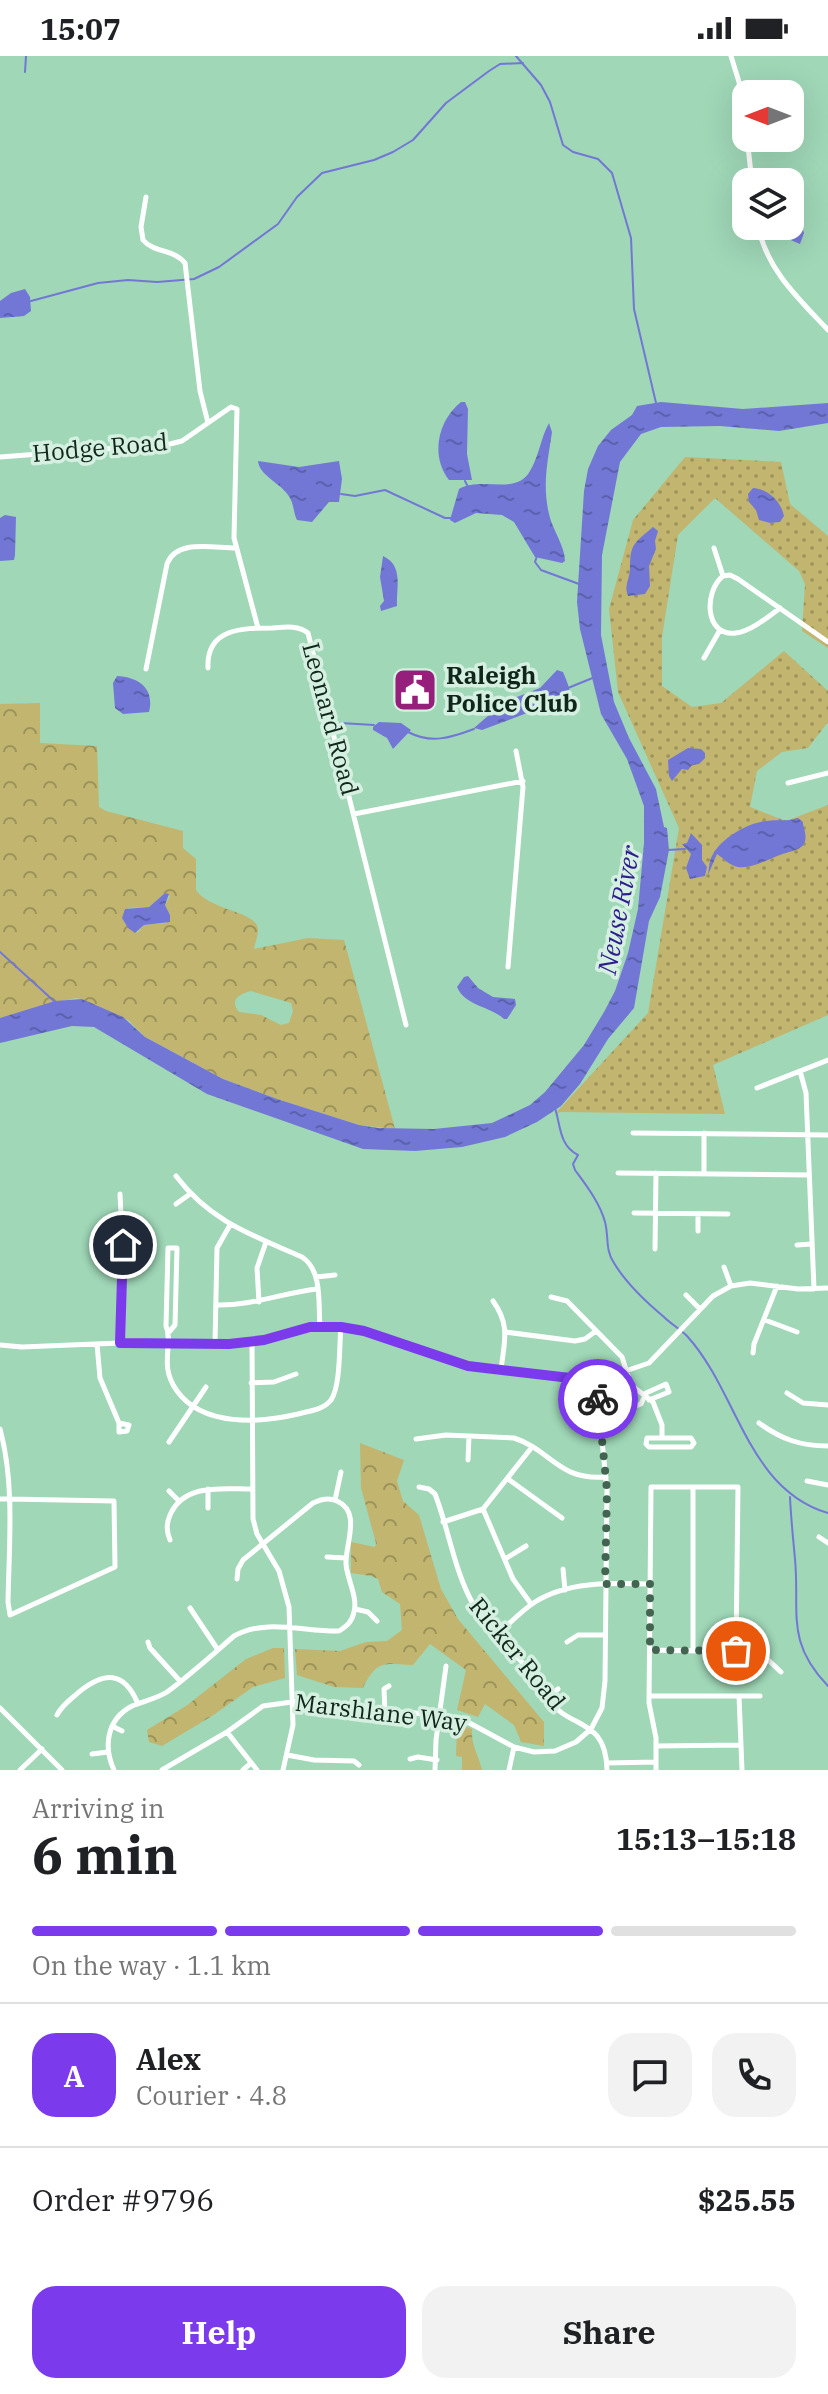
<!DOCTYPE html>
<html lang="en">
<head>
<meta charset="utf-8">
<style>
	:root { --surface:#fff; --page:#f2f2f2; --text:#202124; --muted:#757577; --line:#e0e0e0; --accent:#7c3aed }
	body { margin:0; font-family:"IBM Plex Serif",serif; background:var(--page); color:var(--text); height:100vh; display:flex; flex-direction:column; font-size:30px; white-space:nowrap }
	* { box-sizing:border-box; margin:0 }
	p { font-size:26px; color:var(--muted) }
	.icon { flex:none; width:44px; height:44px; fill:none; stroke:currentColor; stroke-width:2; stroke-linecap:round; stroke-linejoin:round }
	.map { position:relative; height:1714px; overflow:hidden }
	.details { display:flex; flex-direction:column; background:var(--surface); flex:1 }
	.details>* { flex:none }
	.needle { width:52px; rotate:270deg }
	.buttons { position:absolute; left:732px; top:24px; display:grid; gap:16px }
	.buttons a { display:grid; place-items:center; width:72px; height:72px; border-radius:16px; background:var(--surface); box-shadow:0 8px 32px #0002; font-size:40px }
	.pin { position:absolute; display:grid; place-items:center; width:68px; height:68px; color:#fff; margin:-34px; border:4px solid #fff; border-radius:50%; box-shadow:0 2px 8px #0007 }
	.courier { position:absolute; display:grid; place-items:center; width:80px; height:80px; margin:-40px; border:6px solid #7c3aed; border-radius:50%; background:#fff; color:#222; box-shadow:0 2px 10px #0007 }
	.overview em { font-style:normal; font-weight:700 }
	.overview div { display:flex; flex-direction:column-reverse }
	.overview { display:flex; align-items:center; justify-content:space-between; height:136px; padding:0 32px }
	h1 { font-size:52px; font-weight:700; line-height:60px }
	.bar { display:grid; grid-template-columns:repeat(4,1fr); gap:12px 8px; align-content:center; height:96px; padding:0 32px }
	.bar i { height:10px; border-radius:6px; background:var(--line) }
	.bar .selected { background:var(--accent) }
	.bar p { grid-column:span 4 }
	.line { display:flex; align-items:center; gap:20px; padding:0 32px; border-top:2px solid var(--line) }
	.line div { flex:1 }
	.round { display:grid; place-items:center; flex:none; width:84px; height:84px; border-radius:24px; background:var(--page) }
	.primary-button { display:flex; gap:16px; margin-top:auto; padding:16px 32px }
	.primary-button a { flex:1; height:92px; border-radius:24px; background:var(--accent); color:#fff; font-size:32px; font-weight:700; line-height:92px; text-align:center }
	.primary-button a+a { background:var(--page); color:var(--text) }
	.status { display:flex; justify-content:space-between; align-items:center; height:56px; padding:0 40px; background:var(--surface); direction:ltr }
	.status svg { height:22px; fill:currentColor }
	.map>svg:first-child { display:block }
</style>
</head>
<body>
<div class="status"><b>15:07</b><svg viewBox="0 0 49 12"><path d="M0 12V9h3v3zM5 12V6h3v6zM10 12V3h3v9zM15 12V0h3v12zM26 1h20v11H26zM47 4h2v5h-2z"/></svg></div>
<div class="map">
<svg width="828" height="1714" viewBox="0 0 828 1714">
	<defs>
		<pattern id="grass-dots" width="8" height="8" patternUnits="userSpaceOnUse" patternTransform="scale(2)"><rect width="8" height="8" fill="#c2b56f"/><path d="M2 2h.1M6 6h.1" fill="none" stroke="#9c935a" stroke-width="1.8" stroke-linecap="round"/></pattern>
		<pattern id="forest-crowns" width="20" height="18" patternUnits="userSpaceOnUse" patternTransform="scale(2)"><rect width="20" height="18" fill="#c2b56f"/><path d="M2 6a3 3 0 1 1 6 0M12 15a3 3 0 1 1 6 0" fill="none" stroke="#9c935a"/></pattern>
		<pattern id="water-ripples" width="26" height="14" patternUnits="userSpaceOnUse" patternTransform="scale(2)"><rect width="26" height="14" fill="#7277d6"/><path d="M2 4q2-2 4 0t4 0M15 11q2-2 4 0t4 0" fill="none" stroke="#5c61ad"/></pattern>
	</defs>
	<rect width="100%" height="100%" fill="#9fd7b7"/>
	<path fill="url(#grass-dots)" d="M 685,401 L 781,406 L 790,448 L 828,480 L 828,592 L 802,575 L 805,528 L 799,515 L 715,442 L 678,479 L 662,581 L 662,630 L 692,651 L 721,647 L 784,595 L 828,635 L 828,666 L 808,692 L 782,696 L 757,715 L 750,751 L 786,765 L 828,749 L 828,959 L 713,1009 L 725,1058 L 560,1056 L 554,1059 L 648,957 L 679,772 L 618,636 L 609,553 L 633,464 Z"/>
	<path fill="url(#forest-crowns)" fill-rule="evenodd" d="M 40,647 L 40,687 L 97,690 L 99,751 L 106,755 L 183,775 L 183,792 L 196,803 L 196,834 C 210,855 258,855 258,874 C 258,880 255,887 254,893 L 308,882 L 344,884 L 395,1073 L 359,1069 L 277,1043 L 223,1023 L 145,981 L 128,964 L 82,943 L 75,942 L 0,962 L 0,648 ZM 165,837 L 170,840 L 165,849 L 170,859 L 166,867 L 144,869 L 137,877 L 128,852 L 149,851 ZM 251,935 L 291,947 L 293,955 L 289,967 L 281,969 L 261,959 L 239,956 C 229,944 239,938 251,935 Z
		M 360,1387 L 404,1404 L 397,1425 L 403,1445 L 419,1459 L 441,1533 L 458,1563 L 544,1666 L 544,1690 L 521,1686 L 514,1669 L 485,1648 L 478,1661 L 457,1654 L 466,1614 L 430,1588 L 413,1609 C 384,1608 377,1603 363,1632 L 334,1631 L 297,1619 L 295,1593 L 340,1595 L 366,1586 L 387,1585 L 402,1574 L 400,1548 L 382,1536 L 378,1523 L 371,1520 L 351,1517 L 351,1486 L 375,1491 L 376,1487 L 361,1432 Z
		M 273,1592 L 284,1592 L 285,1622 L 253,1631 L 212,1660 L 162,1690 L 149,1686 L 147,1674 L 186,1650 L 246,1603 Z
		M 457,1667 L 472,1673 C 471,1689 478,1698 482,1714 L 462,1714 L 462,1701 L 456,1700 Z"/>
	<path fill="url(#water-ripples)" d="M 790,164 L 801,168 L 804,177 L 800,188 L 779,179 L 783,170 L 790,170 Z
		M 25,233 L 30,241 L 31,255 L 24,260 L 0,262 L 0,245 L 11,237 Z
		M 461,346 L 465,346 L 468,353 L 467,398 L 472,424 L 449,424 C 430,400 438,364 461,346 Z
		M 661,346 L 743,353 L 828,347 L 828,367 L 779,375 L 720,370 L 661,371 L 641,378 L 620,406 L 602,499 L 601,579 L 614,646 L 629,682 L 656,733 L 664,771 L 667,772 L 669,794 L 660,841 L 649,865 L 634,952 L 608,983 L 580,1028 L 561,1050 L 537,1066 L 505,1081 L 462,1091 L 415,1095 L 363,1093 L 207,1038 L 94,971 L 72,970 L 0,987 L 0,962 L 55,945 L 82,943 L 123,961 L 145,981 L 223,1023 L 277,1043 L 359,1069 L 378,1072 L 434,1073 L 492,1067 L 530,1049 L 545,1036 L 584,989 L 604,956 L 615,935 L 628,897 L 638,853 L 644,787 L 644,750 L 627,703 L 601,658 L 580,573 L 577,546 L 584,435 L 588,413 L 598,390 L 611,374 L 632,359 L 637,350 Z
		M 549,367 L 552,376 C 548,404 542,429 549,458 C 552,473 565,490 565,505 L 562,507 L 535,501 L 514,466 L 502,459 L 476,457 L 455,467 L 450,464 L 459,433 C 482,420 516,440 530,415 C 539,400 541,381 549,367 Z
		M 258,405 L 299,411 L 339,405 L 342,423 L 339,446 L 329,446 L 312,466 L 297,464 C 293,456 294,446 288,439 C 280,427 259,419 258,405 Z
		M 753,432 C 768,433 781,445 784,460 L 780,466 L 770,467 L 759,464 L 756,454 L 749,446 L 748,438 Z
		M 5,459 L 16,461 L 15,499 L 14,504 L 0,505 L 0,462 Z
		M 653,471 L 658,475 L 655,485 L 656,493 L 649,510 L 650,530 L 645,538 L 628,540 C 624,530 629,524 630,514 C 630,488 633,488 653,471 Z
		M 383,500 C 404,510 396,531 397,550 L 381,555 L 380,550 L 384,545 L 380,521 Z
		M 557,614 L 563,616 C 567,626 574,640 568,649 L 550,655 L 527,657 L 482,674 L 474,672 L 504,646 L 540,632 Z
		M 117,620 C 139,621 155,633 149,656 L 123,658 L 115,652 L 113,627 Z
		M 379,666 L 401,667 L 411,674 L 393,693 L 387,682 L 373,674 L 373,671 Z
		M 688,692 L 701,693 L 705,697 L 705,702 L 699,708 L 692,709 L 688,714 L 682,713 L 672,725 L 669,720 L 668,704 Z
		M 798,762 C 804,767 802,763 804,772 C 810,794 797,793 780,799 C 768,803 752,813 738,811 C 730,810 723,802 717,798 L 708,819 C 709,813 709,805 712,800 C 720,783 747,767 766,765 C 777,763 786,766 798,762 Z
		M 691,777 L 702,789 L 702,804 L 707,811 L 705,820 L 690,823 L 686,812 L 691,798 L 682,788 L 687,787 Z
		M 165,837 L 169,838 L 165,849 L 170,859 L 170,866 L 144,869 L 135,877 L 128,872 L 122,862 L 125,853 L 149,851 Z
		M 468,920 L 478,932 L 493,941 L 515,943 L 516,949 L 507,963 L 504,963 C 490,950 465,950 457,931 L 464,921 Z"/>
	<g fill="none" stroke-linecap="round" stroke-linejoin="round">
		<path stroke="#7277d6" stroke-width="2" d="M 516,0 L 541,29 L 550,46 L 563,89 L 573,96 L 598,103 L 612,117 L 631,182 L 634,253 L 656,347
			M 25,16 L 26,0
			M 31,245 L 98,227 L 128,224 L 157,226 L 194,223 L 219,211 L 278,168 L 297,141 L 322,117 L 374,104 L 393,96 L 413,84 L 446,47 L 489,15 L 500,8 L 523,7
			M 465,425 L 468,431
			M 341,438 L 355,440 L 385,434 L 445,462 L 452,462
			M 537,500 L 535,506 L 541,514 L 579,528
			M 568,632 L 595,621
			M 340,667 L 374,669
			M 408,676 C 431,688 450,682 474,673
			M 668,794 L 685,793
			M 0,896 L 55,946
			M 555,1052 C 561,1071 559,1089 578,1099 L 573,1108 L 575,1114 C 586,1129 600,1147 605,1166 C 609,1181 605,1194 614,1207 C 626,1227 646,1246 664,1261 C 671,1268 680,1273 687,1280 C 738,1336 747,1433 828,1457
			M 790,1441 C 791,1463 793,1481 795,1503 C 800,1557 785,1585 828,1630"/>
		<path stroke="#fff" stroke-width="5" d="M 731,0 L 739,26 L 746,72
			M 747,82 L 752,126
			M 146,141 L 141,171 L 143,184 C 154,197 174,193 185,207 L 200,335 L 208,367
			M 758,170 C 767,214 798,242 828,274
			M 0,401 L 170,388 L 182,385 L 231,351 L 237,353 L 234,482 L 258,572
			M 714,492 L 723,520
			M 780,552 C 768,561 751,575 736,577 C 704,581 704,535 723,520 L 730,519 L 738,523 L 828,586
			M 704,602 L 720,574
			M 208,612 C 206,572 243,572 272,572 C 285,571 298,569 308,577 L 406,969
			M 146,613 L 167,508 C 176,483 213,492 235,492
			M 788,727 L 828,717
			M 354,758 L 523,725
			M 508,911 L 523,731 L 516,695
			M 800,1015 L 806,1037 L 814,1233
			M 757,1032 L 828,1004
			M 633,1077 L 828,1079
			M 618,1117 L 809,1119
			M 704,1117 L 704,1077
			M 176,1120 C 211,1166 252,1179 302,1201 C 323,1215 318,1248 320,1270
			M 176,1148 L 190,1138
			M 634,1157 L 728,1158
			M 698,1158 L 698,1175
			M 797,1189 L 812,1188
			M 655,1193 L 656,1117
			M 724,1211 L 731,1230
			M 316,1221 L 335,1219
			M 686,1239 L 700,1253
			M 551,1241 L 567,1245 L 622,1301 L 631,1329 L 653,1346 L 662,1369 L 662,1382
			M 493,1245 C 511,1270 504,1286 501,1314
			M 259,1246 L 257,1212 L 266,1186
			M 216,1249 C 251,1250 282,1237 317,1233
			M 765,1264 L 797,1276
			M 169,1276 L 175,1269 L 177,1192 L 168,1192 L 166,1270 C 174,1289 158,1309 177,1335 C 203,1371 260,1367 298,1358 C 309,1355 323,1354 331,1344 C 341,1329 339,1289 341,1271
			M 505,1276 L 575,1285 L 585,1283 L 596,1275
			M 252,1286 L 253,1463 L 257,1478 L 279,1515 L 289,1551 L 293,1669 L 283,1714
			M 120,1287 L 123,1201 L 120,1138
			M 215,1287 L 217,1192 L 230,1169
			M 97,1288 L 100,1322 L 119,1367 L 119,1376 L 127,1375 L 129,1369 L 119,1367
			M 0,1289 L 22,1291 L 144,1286 L 229,1288 L 264,1284 L 310,1271 L 332,1270 L 364,1275 L 468,1310 L 596,1325 L 649,1307 L 713,1240 L 731,1230 L 750,1227 L 798,1233 L 828,1232
			M 753,1297 L 754,1288 L 777,1230
			M 251,1327 L 274,1326 L 296,1318
			M 787,1337 L 803,1347 L 828,1349
			M 628,1353 L 641,1348 L 646,1337 L 666,1328 L 669,1336 L 649,1344
			M 759,1367 C 781,1383 800,1390 828,1390
			M 0,1373 C 15,1428 9,1489 8,1546 L 10,1559 L 115,1511 L 114,1445 L 9,1443 L 0,1443
			M 647,1382 L 691,1382 L 694,1387 L 691,1391 L 649,1391 L 646,1388 Z
			M 416,1383 L 446,1379 L 514,1382 C 551,1394 558,1425 606,1421
			M 169,1386 L 206,1331
			M 468,1404 L 469,1380
			M 508,1423 L 562,1462
			M 807,1425 L 828,1429
			M 419,1431 L 429,1433 L 435,1438 C 449,1474 454,1514 473,1548 C 486,1571 508,1588 524,1609 C 534,1620 539,1633 548,1644 C 572,1674 606,1662 607,1714
			M 169,1435 L 179,1445
			M 335,1444 L 341,1416
			M 208,1452 L 208,1433
			M 483,1453 L 513,1523 L 531,1548
			M 443,1466 L 483,1453 L 532,1391
			M 819,1481 L 828,1487
			M 170,1484 C 166,1475 166,1468 170,1459 C 184,1427 222,1433 251,1433
			M 327,1501 L 346,1502
			M 505,1503 L 526,1490
			M 563,1513 L 565,1534
			M 190,1552 L 218,1594
			M 355,1553 L 368,1556 L 377,1565
			M 497,1579 C 509,1568 521,1555 535,1546 C 568,1525 612,1527 650,1528
			M 148,1586 L 150,1592 L 180,1625
			M 567,1586 L 578,1579 L 605,1579
			M 650,1594 L 753,1596 L 763,1599 L 781,1616
			M 693,1594 L 693,1431
			M 649,1640 L 760,1640
			M 739,1640 L 742,1714
			M 546,1642 L 558,1633
			M 0,1652 L 62,1714
			M 385,1657 L 384,1633 L 389,1630
			M 57,1659 C 62,1649 70,1644 79,1636 C 104,1616 124,1614 138,1648
			M 112,1670 L 122,1675
			M 227,1676 L 257,1714
			M 656,1690 L 741,1689
			M 92,1698 L 108,1696
			M 287,1699 L 314,1704 L 354,1705 L 359,1709
			M 410,1703 L 418,1701 L 437,1704
			M 607,1707 L 656,1706
			M 20,1714 L 42,1693
			M 114,1714 C 103,1690 107,1663 132,1650 C 143,1645 156,1643 167,1636 C 190,1619 212,1599 234,1580 C 266,1562 305,1576 339,1575 C 347,1570 352,1566 354,1556 C 358,1541 347,1523 346,1508 C 345,1488 362,1456 337,1445 C 329,1441 321,1443 313,1447 L 243,1504 L 238,1513 L 237,1523
			M 162,1714 L 227,1676 L 263,1650 L 299,1645 L 313,1646 L 345,1658 L 408,1656 L 464,1664 L 514,1691 L 534,1696 L 555,1695 L 576,1686 L 591,1673 L 602,1652 L 605,1625 L 607,1434 L 596,1325
			M 243,1714 L 250,1708
			M 435,1714 L 436,1684 L 446,1610
			M 509,1714 L 514,1691
			M 656,1714 L 656,1682 L 649,1647 L 651,1431 L 738,1431 L 736,1595"/>
	</g>
	<g fill="none" stroke-linecap="round" stroke-linejoin="round">
		<path stroke="#426451" stroke-width="8" stroke-dasharray="0 14.4" d="M 598,1343 L 607,1434 L 605,1528 L 650,1528 L 650,1594 L 736,1595"/>
		<path stroke="#7c3aed" stroke-width="10" d="M 123,1189 L 120,1287 L 229,1288 L 264,1284 L 310,1271 L 341,1271 L 364,1275 L 468,1310 L 596,1325 L 598,1343"/>
	</g>
	<defs>
		<g id="civic-square" transform="scale(2.3)"><rect x="-9" y="-9" width="18" height="18" rx="4" fill="#961f7b" stroke="#d5f0e0"/><path d="M-.6-6.5H3V-4.5H.6V-3L4-1V1h2V6H-6V1h2V-1L-.6-3ZM-1.2 2.5V6h2.4V2.5Z" fill="#fff"/></g>
	</defs>
	<g fill-rule="evenodd">
		<use href="#civic-square" x="415" y="634"/>
	</g>
	<g text-anchor="middle" stroke-width="7" stroke-linejoin="round" paint-order="stroke">
		<g font-size="24" fill="#10261a" stroke="#d5f0e0">
			<text transform="translate(100 392) rotate(-5)" y="8">Hodge Road</text>
			<text transform="translate(330 663) rotate(75)" y="8">Leonard Road</text>
			<text transform="translate(517 1598) rotate(51)" y="8">Ricker Road</text>
			<text transform="translate(381 1657) rotate(7)" y="8">Marshlane Way</text>
		</g>
		<g font-size="24" font-weight="bold" fill="#10261a" stroke="#d5f0e0" text-anchor="start">
			<text x="446" y="628">Raleigh<tspan x="446" dy="28">Police Club</tspan></text>
		</g>
		<g font-size="26" font-style="italic" fill="#2d1c8d" stroke="#d5f0e0">
			<text transform="translate(619 854) rotate(-79)" y="9">Neuse River</text>
		</g>
	</g>
</svg>
<div class="buttons">
<a><svg class="needle" viewBox="-14 -14 28 28"><path d="M0-13l5 13h-10z" fill="#e53935"/><path d="M0 13l5-13h-10z" fill="#757577"/></svg></a>
<a><svg class="icon" aria-label="layers" viewBox="0 0 24 24"><path d="M12 4l9 5-9 5-9-5zM3 14l9 5 9-5"/></svg></a>
</div>
<div class="pin" style="left:736px;top:1595px;background:#ea580c"><svg class="icon" aria-label="bag" viewBox="0 0 24 24"><path d="M5 8h14l-1 12H6zM9 8a3 3 0 0 1 6 0"/></svg></div>
<div class="pin" style="left:123px;top:1189px;background:#1f2937"><svg class="icon" aria-label="home" viewBox="0 0 24 24"><path d="M3 11l9-7 9 7M6 9v11h12V9"/></svg></div>
<div class="courier" style="left:598px;top:1343px"><svg class="icon" aria-label="bike" viewBox="0 0 24 24"><circle cx="6" cy="16" r="4"/><circle cx="18" cy="16" r="4"/><path d="M6 16l4-8h5l3 8M10 8l3 8H6M13 5h3"/></svg></div>
</div>
<section class="details">
<div class="overview"><div><h1>6 min</h1><p>Arriving in</p></div><em>15:13–15:18</em></div>
<div class="bar"><i class="selected"></i><i class="selected"></i><i class="selected"></i><i></i><p>On the way · 1.1 km</p></div>
<div class="line" style="height:144px"><b class="round" style="background:var(--accent);color:#fff">A</b><div><b>Alex</b><p>Courier · 4.8</p></div><a class="round"><svg class="icon" aria-label="chat" viewBox="0 0 24 24"><path d="M4 5h16v11H9l-5 4z"/></svg></a><a class="round"><svg class="icon" aria-label="phone" viewBox="0 0 24 24"><path d="M5 4h4l2 5-3 2q2 4 5 5l2-3 5 2v4C11 20 4 13 5 4z"/></svg></a></div>
<div class="line" style="height:104px"><div>Order #9796</div><b>$25.55</b></div>
<div class="primary-button"><a>Help</a><a>Share</a></div>
</section>
</body>
</html>
